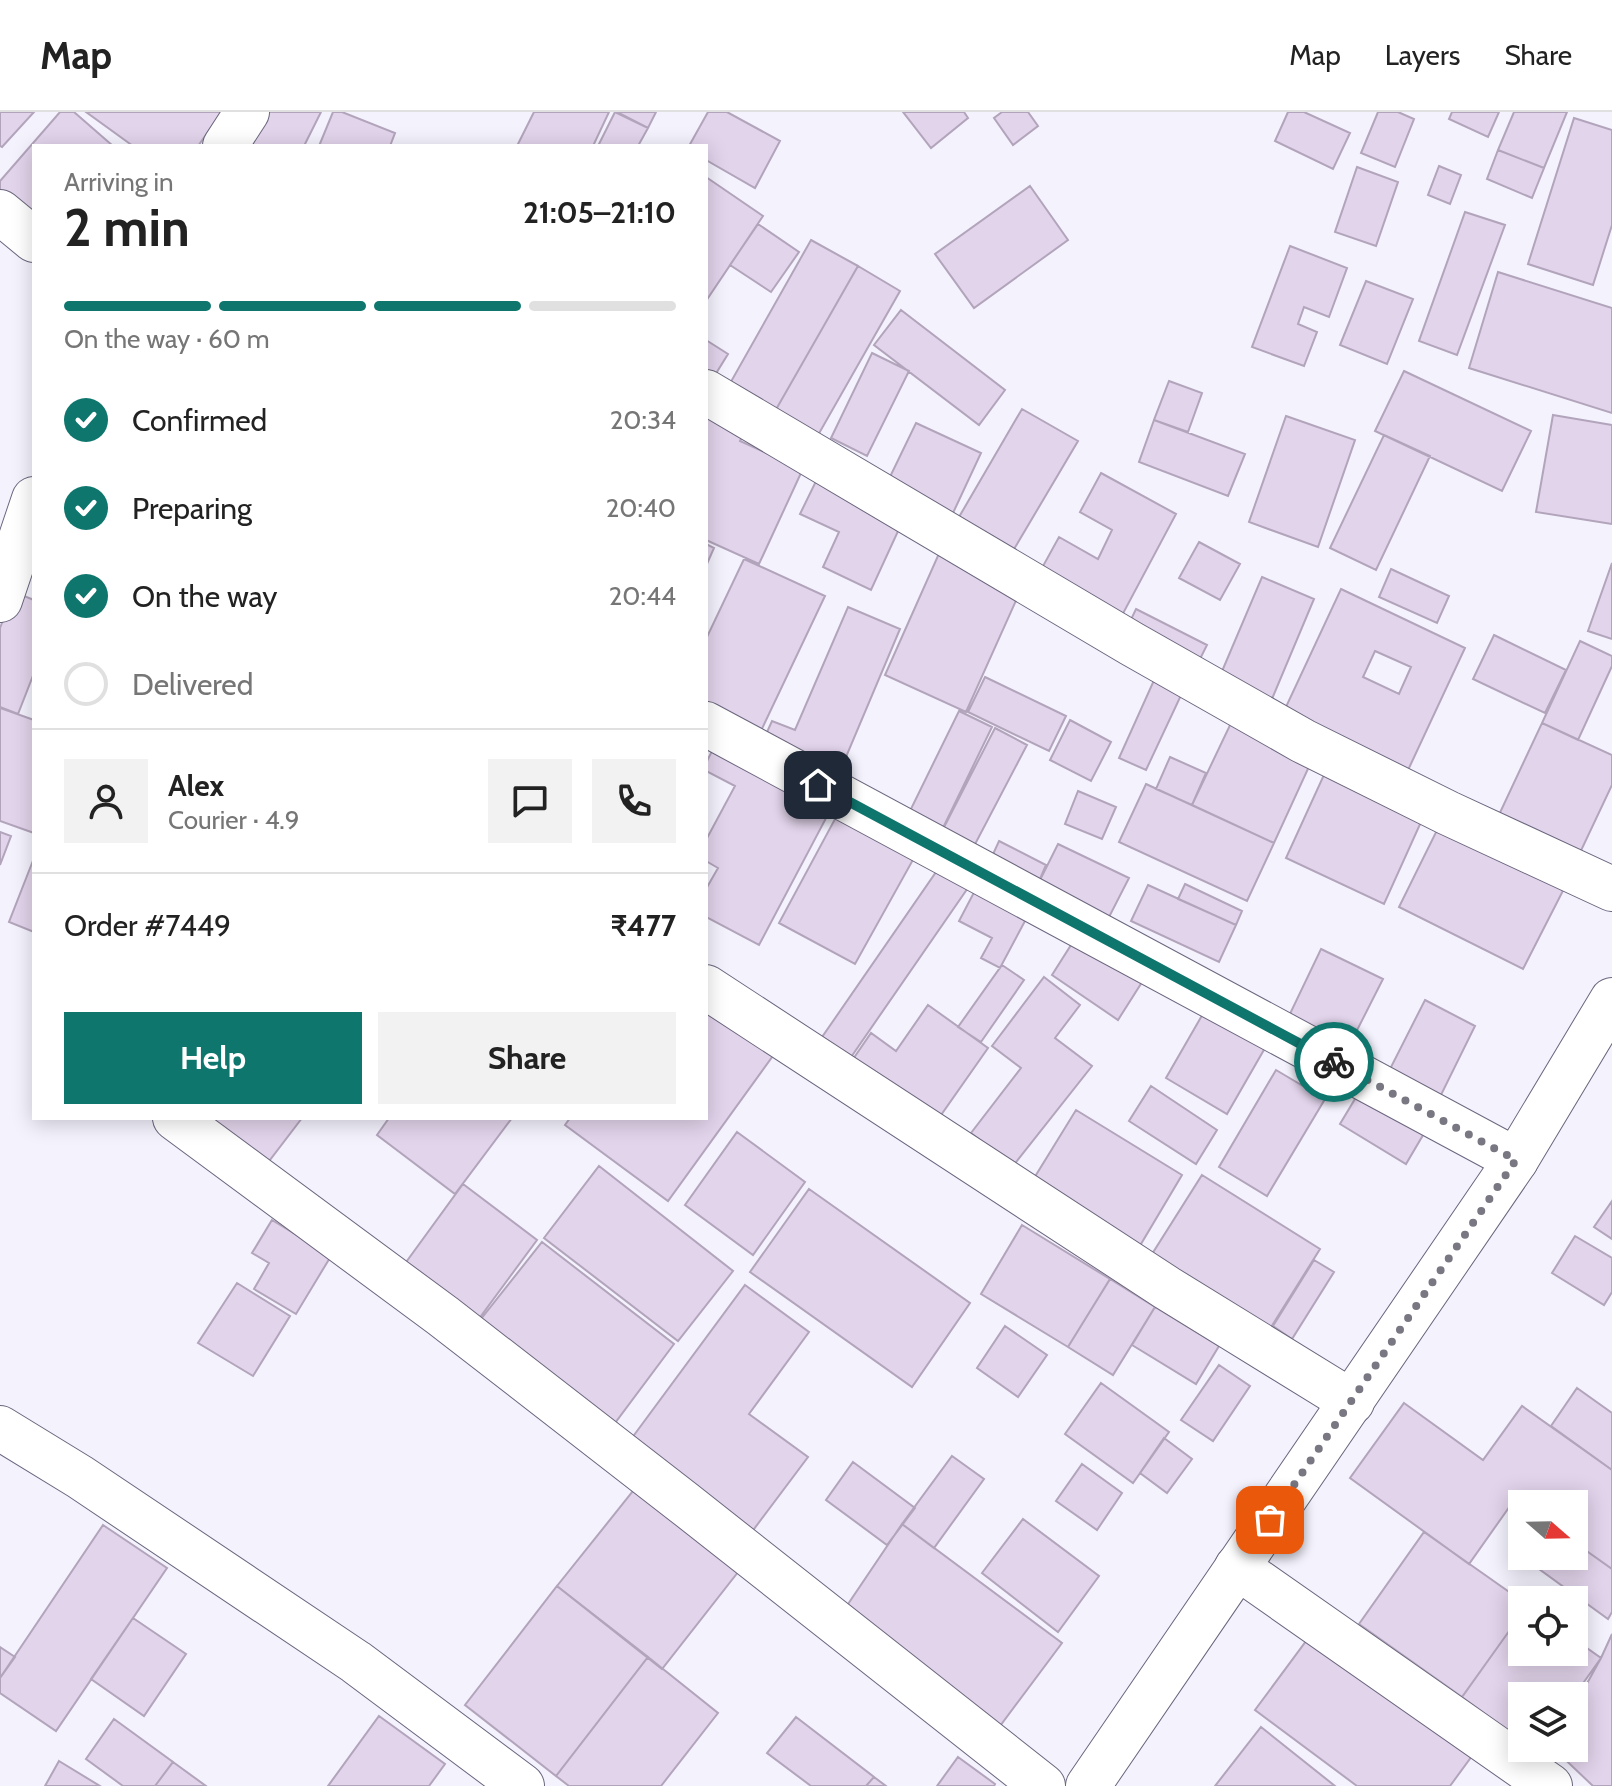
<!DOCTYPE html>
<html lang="en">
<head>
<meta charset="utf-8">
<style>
	:root { --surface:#fff; --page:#f2f2f2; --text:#222; --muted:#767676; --line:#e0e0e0; --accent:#0f766e }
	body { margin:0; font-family:Cabin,sans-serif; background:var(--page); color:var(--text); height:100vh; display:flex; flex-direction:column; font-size:30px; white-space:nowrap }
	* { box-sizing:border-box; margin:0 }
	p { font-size:26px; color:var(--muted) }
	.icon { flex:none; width:44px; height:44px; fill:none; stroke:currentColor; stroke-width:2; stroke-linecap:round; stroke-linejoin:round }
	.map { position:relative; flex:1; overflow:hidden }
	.details { position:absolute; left:32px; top:32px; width:676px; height:976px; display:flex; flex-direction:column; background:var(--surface); border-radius:0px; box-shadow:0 4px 20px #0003 }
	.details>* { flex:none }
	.needle { width:52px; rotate:110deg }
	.controls { position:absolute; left:1508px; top:1378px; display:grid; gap:16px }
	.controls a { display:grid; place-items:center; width:80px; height:80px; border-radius:0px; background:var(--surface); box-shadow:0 4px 20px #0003; font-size:40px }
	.pin { position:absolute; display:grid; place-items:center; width:68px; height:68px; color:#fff; margin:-34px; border-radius:16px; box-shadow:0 4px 12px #0006 }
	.courier { position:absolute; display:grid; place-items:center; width:80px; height:80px; margin:-40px; border:6px solid #0f766e; border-radius:50%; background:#fff; color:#222; box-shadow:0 2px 10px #0007 }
	.headline em { font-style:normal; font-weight:800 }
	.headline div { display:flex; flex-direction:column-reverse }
	.headline { display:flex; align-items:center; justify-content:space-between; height:136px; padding:0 32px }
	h1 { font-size:52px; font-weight:800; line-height:60px }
	.bar { display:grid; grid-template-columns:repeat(4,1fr); gap:12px 8px; align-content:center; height:96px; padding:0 32px }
	.bar i { height:10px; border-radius:6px; background:var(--line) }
	.bar .on { background:var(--accent) }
	.bar p { grid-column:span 4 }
	.line { display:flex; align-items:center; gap:20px; padding:0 32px; border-top:2px solid var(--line) }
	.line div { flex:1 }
	.round { display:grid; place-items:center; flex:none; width:84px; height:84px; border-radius:0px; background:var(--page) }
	ol { padding:0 32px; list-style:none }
	li { display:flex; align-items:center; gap:24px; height:88px }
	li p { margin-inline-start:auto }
	li .icon { padding:8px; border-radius:50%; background:var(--accent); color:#fff; stroke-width:4 }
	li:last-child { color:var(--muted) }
	li i { width:44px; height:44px; border:4px solid var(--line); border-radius:50% }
	.button { display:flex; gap:16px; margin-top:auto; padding:16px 32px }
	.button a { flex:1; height:92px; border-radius:0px; background:var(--accent); color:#fff; font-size:32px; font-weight:800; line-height:92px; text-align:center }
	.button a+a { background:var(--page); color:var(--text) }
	header { display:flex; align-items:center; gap:48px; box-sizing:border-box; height:112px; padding:0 40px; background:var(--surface); border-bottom:2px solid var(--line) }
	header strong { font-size:38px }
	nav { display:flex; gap:44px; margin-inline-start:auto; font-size:28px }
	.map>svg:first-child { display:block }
</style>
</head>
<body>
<header>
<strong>Map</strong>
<nav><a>Map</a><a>Layers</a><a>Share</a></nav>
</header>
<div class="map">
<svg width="1612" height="1674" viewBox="0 0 1612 1674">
	<rect width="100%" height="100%" fill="#f3f2fd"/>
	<path fill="#e2d4eb" stroke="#b2a4bb" stroke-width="2" fill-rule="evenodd" d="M 0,0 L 34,0 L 2,35 L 0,34 Z
		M 60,0 L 74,0 L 113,34 L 34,34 L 34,110 L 0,81 L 0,69 Z
		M 86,0 L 222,0 L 198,34 L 133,34 Z
		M 260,0 L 321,0 L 304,34 L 239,34 Z
		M 333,0 L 342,0 L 395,21 L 390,34 L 319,34 Z
		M 534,0 L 609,0 L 593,34 L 517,34 Z
		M 615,0 L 648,16 L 638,34 L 598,34 Z
		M 617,0 L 656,0 L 648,16 Z
		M 708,0 L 727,0 L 780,29 L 755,76 L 706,48 L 706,34 L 689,34 Z
		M 903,0 L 964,0 L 968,6 L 931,36 Z
		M 1002,0 L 1028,0 L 1038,14 L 1013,33 L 994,6 Z
		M 1288,0 L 1304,0 L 1350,21 L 1333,57 L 1275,29 Z
		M 1378,0 L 1398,0 L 1414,7 L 1395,55 L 1361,41 Z
		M 1452,0 L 1499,0 L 1488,25 L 1449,7 Z
		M 1514,0 L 1567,0 L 1544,56 L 1498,38 Z
		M 1574,6 L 1612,18 L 1612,113 L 1593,173 L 1528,152 Z
		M 1498,38 L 1544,56 L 1532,86 L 1487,67 Z
		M 1439,54 L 1461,63 L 1450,92 L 1428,83 Z
		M 1357,55 L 1398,70 L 1376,134 L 1335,120 Z
		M 706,65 L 763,104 L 706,189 Z
		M 1030,74 L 1068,128 L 974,196 L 935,142 Z
		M 1465,100 L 1505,113 L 1457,243 L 1419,229 Z
		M 758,112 L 799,140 L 771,180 L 730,153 Z
		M 811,128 L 858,154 L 770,308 L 724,282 Z
		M 1290,134 L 1347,156 L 1329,205 L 1304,195 L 1298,212 L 1317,220 L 1304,254 L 1252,235 Z
		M 858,154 L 900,179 L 813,332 L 770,308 Z
		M 1498,160 L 1612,196 L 1612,301 L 1469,256 Z
		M 1366,169 L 1413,187 L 1387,252 L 1340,233 Z
		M 901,198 L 1005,278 L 979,313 L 874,233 Z
		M 706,228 L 728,242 L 715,263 L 706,257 Z
		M 872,241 L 909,259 L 867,344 L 831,326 Z
		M 1404,259 L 1531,319 L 1502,379 L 1375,319 Z
		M 1169,269 L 1202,281 L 1188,320 L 1154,308 Z
		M 706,291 L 749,311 L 740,329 L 775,345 L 807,348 L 759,452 L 706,428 Z
		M 1022,297 L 1078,329 L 1007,449 L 952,417 Z
		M 1553,303 L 1612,313 L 1612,412 L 1536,400 Z
		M 1286,304 L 1355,328 L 1318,435 L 1249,410 Z
		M 1154,308 L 1245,342 L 1228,384 L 1139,350 Z
		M 916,311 L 981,341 L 953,401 L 887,371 Z
		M 1384,323 L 1430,344 L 1376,458 L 1330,436 Z
		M 1101,361 L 1176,402 L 1119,509 L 1037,465 L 1059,425 L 1098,447 L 1112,418 L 1080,400 Z
		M 819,363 L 905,404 L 871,478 L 823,455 L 839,420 L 800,402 Z
		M 1199,430 L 1240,452 L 1220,488 L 1179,466 Z
		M 706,432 L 714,436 L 706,454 Z
		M 941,437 L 1023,473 L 966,600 L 885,563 Z
		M 744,447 L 825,484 L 759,623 L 706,597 L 706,527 Z
		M 1612,451 L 1612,527 L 1588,519 Z
		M 1391,457 L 1449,484 L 1437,511 L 1379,485 Z
		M 1262,465 L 1314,487 L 1269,594 L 1217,571 Z
		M 1341,477 L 1465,536 L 1402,671 L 1278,612 ZM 1375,539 L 1411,555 L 1399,582 L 1363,565 Z
		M 14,480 L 34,488 L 34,561 L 18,602 L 0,595 L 0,516 Z
		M 848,495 L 900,517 L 835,671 L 759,638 L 772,609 L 795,618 Z
		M 1136,497 L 1207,533 L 1193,561 L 1123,524 Z
		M 1494,523 L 1566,558 L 1545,601 L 1473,567 Z
		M 1580,529 L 1612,544 L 1612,554 L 1578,628 L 1542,611 Z
		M 985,565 L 1066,604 L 1049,639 L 968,600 Z
		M 1155,566 L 1183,579 L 1146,658 L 1119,646 Z
		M 0,596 L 34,608 L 34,721 L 0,709 Z
		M 959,599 L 992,615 L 941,720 L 908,703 Z
		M 1070,608 L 1111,630 L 1091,669 L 1050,648 Z
		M 1231,611 L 1312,648 L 1274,731 L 1192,693 Z
		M 1542,611 L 1612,643 L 1612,673 L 1578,745 L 1497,707 Z
		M 995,616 L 1027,633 L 972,738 L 940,723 Z
		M 717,629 L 834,691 L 759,833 L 706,805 L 706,777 L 718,756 L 706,749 L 706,728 L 735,674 L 706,659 L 706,651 Z
		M 1170,645 L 1206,661 L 1192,693 L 1156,677 Z
		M 1328,654 L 1426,699 L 1384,792 L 1286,746 Z
		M 1146,672 L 1274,731 L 1247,789 L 1119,730 Z
		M 1078,679 L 1116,695 L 1102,727 L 1065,712 Z
		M 842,694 L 919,737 L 855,852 L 779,811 Z
		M 1444,704 L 1570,765 L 1523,857 L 1399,795 Z
		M 0,720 L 11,724 L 0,753 Z
		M 999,729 L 1046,753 L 1037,774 L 989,751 Z
		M 1058,732 L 1129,766 L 1107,809 L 1037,774 Z
		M 34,746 L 34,820 L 9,810 Z
		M 943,750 L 972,770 L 849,948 L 820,928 Z
		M 981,767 L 1033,794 L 1000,856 L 981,846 L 992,826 L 959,809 Z
		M 1185,772 L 1242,799 L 1236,813 L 1178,787 Z
		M 1148,773 L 1236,813 L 1219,850 L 1131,809 Z
		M 1078,822 L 1144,867 L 1118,908 L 1052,863 Z
		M 1321,837 L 1383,867 L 1348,936 L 1288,906 Z
		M 1002,853 L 1024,868 L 981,930 L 958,915 Z
		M 1044,865 L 1080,893 L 1055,926 L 1092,954 L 1013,1054 L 971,1021 L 1021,956 L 992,934 Z
		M 1425,888 L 1475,914 L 1440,985 L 1389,959 Z
		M 706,890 L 775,941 L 668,1089 L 565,1013 L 570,1006 L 706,1006 Z
		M 928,893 L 988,936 L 934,1013 L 849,953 L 871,921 L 896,939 Z
		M 1208,893 L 1269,929 L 1227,1002 L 1166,966 Z
		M 1276,958 L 1325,987 L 1267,1084 L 1219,1055 Z
		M 1151,974 L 1217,1018 L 1196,1052 L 1129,1009 Z
		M 1361,977 L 1426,1018 L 1406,1052 L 1340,1012 Z
		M 1076,998 L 1182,1063 L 1135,1142 L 1028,1076 Z
		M 195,1006 L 302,1006 L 263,1057 Z
		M 389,1006 L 512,1006 L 455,1082 L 377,1023 Z
		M 737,1020 L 805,1070 L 753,1143 L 685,1093 Z
		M 599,1054 L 733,1159 L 678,1229 L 544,1126 Z
		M 1202,1063 L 1320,1137 L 1265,1225 L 1147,1150 Z
		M 463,1072 L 537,1128 L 478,1208 L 404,1153 Z
		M 809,1077 L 970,1191 L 912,1275 L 750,1160 Z
		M 1612,1089 L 1612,1127 L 1594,1115 Z
		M 272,1108 L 331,1144 L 296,1202 L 254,1177 L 269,1151 L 252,1141 Z
		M 1022,1113 L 1110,1167 L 1068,1235 L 981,1182 Z
		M 1575,1124 L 1612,1146 L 1612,1180 L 1604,1193 L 1552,1161 Z
		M 542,1130 L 674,1232 L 615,1311 L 481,1207 Z
		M 1314,1148 L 1334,1160 L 1292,1227 L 1273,1214 Z
		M 1110,1167 L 1155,1195 L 1113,1263 L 1068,1235 Z
		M 237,1171 L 290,1204 L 253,1264 L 198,1231 Z
		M 745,1173 L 809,1220 L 749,1302 L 808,1345 L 748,1425 L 626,1334 Z
		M 1155,1195 L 1219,1234 L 1196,1272 L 1132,1233 Z
		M 1005,1214 L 1047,1243 L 1018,1285 L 977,1256 Z
		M 1219,1253 L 1250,1274 L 1213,1329 L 1181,1308 Z
		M 1101,1271 L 1169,1320 L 1133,1371 L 1065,1322 Z
		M 1577,1276 L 1612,1301 L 1612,1358 L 1551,1314 Z
		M 1404,1291 L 1483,1348 L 1522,1294 L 1612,1358 L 1612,1457 L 1574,1430 L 1574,1392 L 1522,1393 L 1515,1387 L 1469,1452 L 1350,1366 Z
		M 1164,1326 L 1192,1347 L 1167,1381 L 1140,1361 Z
		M 952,1344 L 984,1367 L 934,1436 L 902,1412 Z
		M 853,1350 L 915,1396 L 887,1433 L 826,1388 Z
		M 1082,1352 L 1122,1381 L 1097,1418 L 1056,1389 Z
		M 637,1374 L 742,1455 L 662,1557 L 557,1474 Z
		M 1023,1407 L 1099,1464 L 1058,1520 L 982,1461 Z
		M 902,1412 L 1062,1531 L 997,1618 L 842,1501 Z
		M 103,1413 L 167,1456 L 56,1619 L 0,1581 L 0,1566 Z
		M 1424,1420 L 1522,1489 L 1522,1501 L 1462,1585 L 1359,1512 Z
		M 1574,1430 L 1612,1457 L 1612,1500 L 1608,1507 L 1528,1449 L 1532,1444 L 1574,1444 Z
		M 557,1474 L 648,1545 L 556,1664 L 465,1593 Z
		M 1522,1501 L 1522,1540 L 1574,1540 L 1574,1527 L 1601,1546 L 1574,1584 L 1522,1584 L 1522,1629 L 1462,1585 Z
		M 133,1506 L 186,1542 L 144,1604 L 91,1567 Z
		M 1318,1513 L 1480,1633 L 1450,1674 L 1357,1674 L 1255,1598 Z
		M 1612,1522 L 1612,1674 L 1593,1674 L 1553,1636 L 1574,1636 L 1574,1595 L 1601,1546 Z
		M 0,1535 L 15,1545 L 0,1566 Z
		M 648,1545 L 718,1601 L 661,1674 L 569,1674 L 556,1664 Z
		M 379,1604 L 445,1652 L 429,1674 L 328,1674 Z
		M 796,1605 L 874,1665 L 866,1674 L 811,1674 L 767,1641 Z
		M 114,1607 L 173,1650 L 155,1674 L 123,1674 L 86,1647 Z
		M 1261,1615 L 1335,1674 L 1215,1674 Z
		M 958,1645 L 995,1672 L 994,1674 L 937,1674 Z
		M 59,1649 L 100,1674 L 45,1674 Z
		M 173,1650 L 206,1674 L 155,1674 Z
		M 874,1665 L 886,1674 L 866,1674 Z"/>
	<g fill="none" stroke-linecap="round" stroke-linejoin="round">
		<g stroke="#6a677e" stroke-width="46">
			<path id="street" d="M 225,34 L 247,0
				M 0,100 L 34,128
				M 706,280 L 1132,532 L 1303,629 L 1448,701 L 1612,777
				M 0,488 L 34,387
				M 706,612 L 1516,1048
				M 706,875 L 1167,1176 L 1352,1290
				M 175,1006 L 443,1204 L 684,1391 L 1043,1674
				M 0,1316 L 80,1365 L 356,1550 L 522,1674
				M 1237,1455 L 1550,1674"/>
		</g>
		<g stroke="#6a677e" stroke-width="46">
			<path id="primary" d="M 1088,1674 L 1516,1048 L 1612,888"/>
		</g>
		<use href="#street" stroke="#fff" stroke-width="44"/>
		<use href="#primary" stroke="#fff" stroke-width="44"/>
	</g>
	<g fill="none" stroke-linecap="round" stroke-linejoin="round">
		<path stroke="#787782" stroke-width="8" stroke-dasharray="0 14.4" d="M 1270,1408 L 1516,1048 L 1334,950"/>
		<path stroke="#0f766e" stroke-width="10" d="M 818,673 L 1334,950"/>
	</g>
</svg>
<div class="controls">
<a><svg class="needle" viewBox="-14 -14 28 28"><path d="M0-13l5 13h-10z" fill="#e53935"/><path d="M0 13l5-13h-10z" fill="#767676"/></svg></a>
<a><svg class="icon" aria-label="locate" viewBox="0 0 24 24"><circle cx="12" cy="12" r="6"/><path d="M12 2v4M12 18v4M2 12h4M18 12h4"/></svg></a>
<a><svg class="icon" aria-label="layers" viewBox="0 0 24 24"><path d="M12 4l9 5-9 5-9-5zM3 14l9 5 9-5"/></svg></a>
</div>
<div class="pin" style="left:1270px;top:1408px;background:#ea580c"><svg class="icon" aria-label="bag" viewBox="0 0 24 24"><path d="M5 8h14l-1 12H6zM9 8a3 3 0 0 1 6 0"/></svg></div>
<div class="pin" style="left:818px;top:673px;background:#1f2937"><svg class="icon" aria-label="home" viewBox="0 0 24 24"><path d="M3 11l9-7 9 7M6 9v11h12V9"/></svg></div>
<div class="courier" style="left:1334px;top:950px"><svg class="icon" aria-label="bike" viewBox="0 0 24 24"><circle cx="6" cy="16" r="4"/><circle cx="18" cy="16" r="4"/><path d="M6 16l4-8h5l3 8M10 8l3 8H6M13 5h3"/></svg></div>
<section class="details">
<div class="headline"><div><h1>2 min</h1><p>Arriving in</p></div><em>21:05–21:10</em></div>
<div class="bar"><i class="on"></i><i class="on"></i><i class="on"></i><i></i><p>On the way · 60 m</p></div>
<ol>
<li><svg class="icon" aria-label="check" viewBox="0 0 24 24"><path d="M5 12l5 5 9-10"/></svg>Confirmed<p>20:34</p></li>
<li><svg class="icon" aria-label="check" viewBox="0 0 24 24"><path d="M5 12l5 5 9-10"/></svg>Preparing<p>20:40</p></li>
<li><svg class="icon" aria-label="check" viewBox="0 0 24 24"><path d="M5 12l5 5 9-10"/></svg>On the way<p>20:44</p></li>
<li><i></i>Delivered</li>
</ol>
<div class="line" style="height:144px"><a class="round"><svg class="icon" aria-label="person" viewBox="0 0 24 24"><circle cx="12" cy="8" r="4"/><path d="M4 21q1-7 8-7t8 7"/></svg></a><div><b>Alex</b><p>Courier · 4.9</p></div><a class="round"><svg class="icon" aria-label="chat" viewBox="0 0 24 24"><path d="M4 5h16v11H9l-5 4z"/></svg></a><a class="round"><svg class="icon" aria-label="phone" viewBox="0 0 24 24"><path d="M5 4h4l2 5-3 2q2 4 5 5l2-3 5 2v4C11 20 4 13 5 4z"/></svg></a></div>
<div class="line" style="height:104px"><div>Order #7449</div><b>₹477</b></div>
<div class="button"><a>Help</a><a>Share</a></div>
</section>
</div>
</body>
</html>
